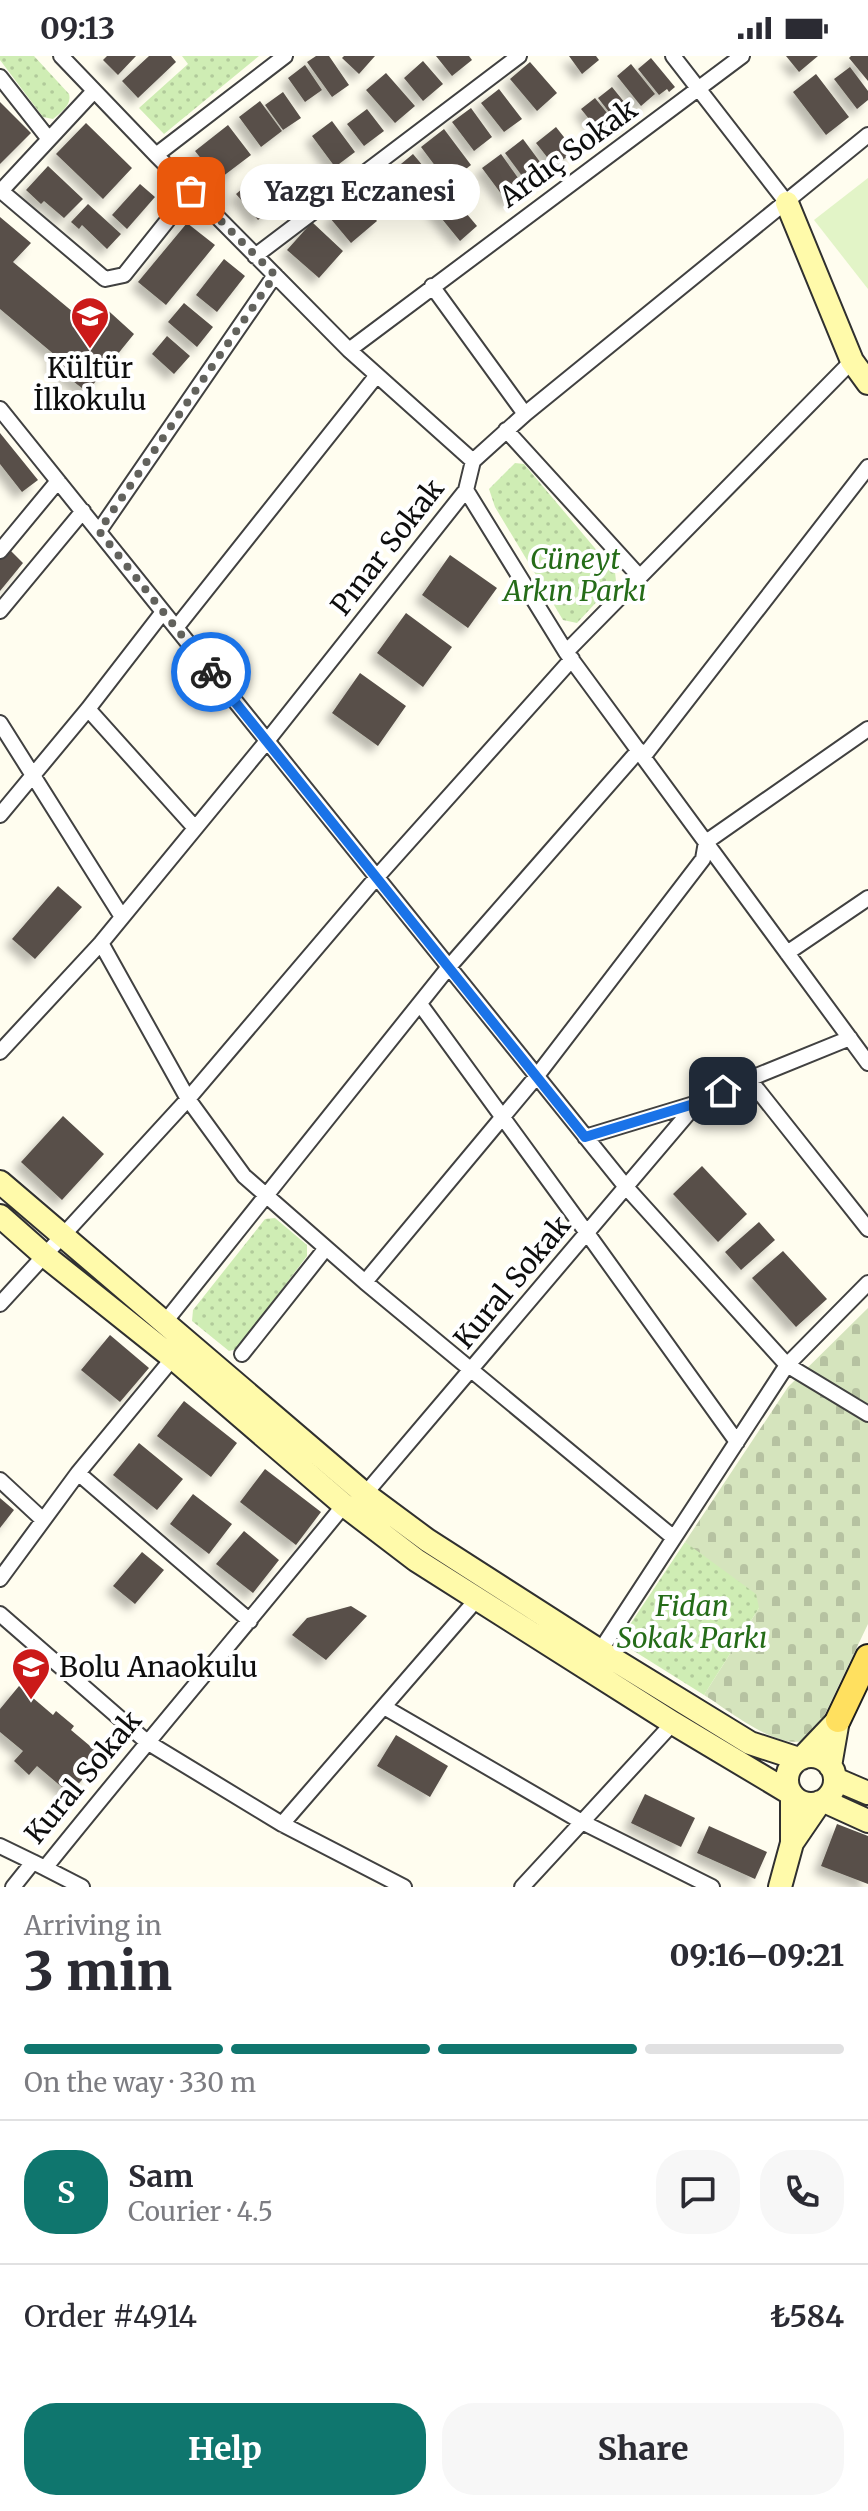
<!DOCTYPE html>
<html lang="en">
<head>
<meta charset="utf-8">
<style>
	:root { --surface:#fff; --page:#f7f7f7; --text:#2b2b33; --muted:#7c7c81; --line:#e1e1e2; --accent:#0f766e }
	body { margin:0; font-family:Merriweather,serif; background:var(--page); color:var(--text); height:100vh; display:flex; flex-direction:column; font-size:30px; white-space:nowrap }
	* { box-sizing:border-box; margin:0 }
	p { font-size:26px; color:var(--muted) }
	.icon { flex:none; width:44px; height:44px; fill:none; stroke:currentColor; stroke-width:2; stroke-linecap:round; stroke-linejoin:round }
	.map { position:relative; height:1831px; overflow:hidden }
	.sheet { display:flex; flex-direction:column; background:var(--surface); flex:1 }
	.sheet>* { flex:none }
	.pin { position:absolute; display:grid; place-items:center; width:68px; height:68px; color:#fff; margin:-34px; border-radius:16px; box-shadow:0 4px 12px #0006 }
	.courier { position:absolute; display:grid; place-items:center; width:80px; height:80px; margin:-40px; border:6px solid #1a73e8; border-radius:50%; background:#fff; color:#222; box-shadow:0 2px 10px #0007 }
	.bubble { position:absolute; height:56px; border-radius:28px; background:var(--surface); box-shadow:0 8px 32px #0002; font-size:26px; font-weight:800; line-height:56px; text-align:center }
	.summary em { font-style:normal; font-weight:800 }
	.summary div { display:flex; flex-direction:column-reverse }
	.summary { display:flex; align-items:center; justify-content:space-between; height:136px; padding:0 24px }
	h1 { font-size:52px; font-weight:800; line-height:60px }
	.bar { display:grid; grid-template-columns:repeat(4,1fr); gap:12px 8px; align-content:center; height:96px; padding:0 24px }
	.bar i { height:10px; border-radius:6px; background:var(--line) }
	.bar .current { background:var(--accent) }
	.bar p { grid-column:span 4 }
	.line { display:flex; align-items:center; gap:20px; padding:0 24px; border-top:2px solid var(--line) }
	.line div { flex:1 }
	.round { display:grid; place-items:center; flex:none; width:84px; height:84px; border-radius:32px; background:var(--page) }
	.button { display:flex; gap:16px; margin-top:auto; padding:16px 24px }
	.button a { flex:1; height:92px; border-radius:32px; background:var(--accent); color:#fff; font-size:32px; font-weight:800; line-height:92px; text-align:center }
	.button a+a { background:var(--page); color:var(--text) }
	.status { display:flex; justify-content:space-between; align-items:center; height:56px; padding:0 40px; background:var(--surface); direction:ltr }
	.status svg { height:22px; fill:currentColor }
	.map>svg:first-child { display:block }
</style>
</head>
<body>
<div class="status"><b>09:13</b><svg viewBox="0 0 49 12"><path d="M0 12V9h3v3zM5 12V6h3v6zM10 12V3h3v9zM15 12V0h3v12zM26 1h20v11H26zM47 4h2v5h-2z"/></svg></div>
<div class="map">
<svg width="868" height="1831" viewBox="0 0 868 1831">
	<defs>
		<pattern id="cemetery-stones" width="16" height="16" patternUnits="userSpaceOnUse" patternTransform="scale(2)"><rect width="16" height="16" fill="#d5e4bd"/><path d="M2 7V4a2 2 0 0 1 4 0v3zM10 15v-3a2 2 0 0 1 4 0v3z" fill="#b6c2a1"/></pattern>
		<pattern id="park-dots" width="8" height="8" patternUnits="userSpaceOnUse" patternTransform="scale(2)"><rect width="8" height="8" fill="#cfedb4"/><path d="M2 2h.1M6 6h.1" fill="none" stroke="#b1ca9a" stroke-width="1.8" stroke-linecap="round"/></pattern>
		<filter id="shadow"><feDropShadow dx="-7" dy="7" stdDeviation="4" flood-color="#0004"/></filter>
	</defs>
	<rect width="100%" height="100%" fill="#fffdef"/>
	<path fill="url(#cemetery-stones)" d="M 868,1252 L 868,1568 L 816,1677 C 815,1678 807,1684 806,1684 C 778,1695 727,1653 704,1639 L 759,1552 L 685,1486 L 788,1331 Z"/>
	<path fill="url(#park-dots)" d="M 0,0 L 34,0 L 69,38 C 72,49 61,56 53,63 L 43,61 L 0,4 Z
		M 182,0 L 259,0 L 164,78 L 139,52 L 188,8 Z
		M 515,407 L 524,408 L 615,516 L 616,525 L 577,567 L 563,564 L 495,451 L 489,433 Z
		M 275,1162 L 307,1189 L 307,1200 L 237,1293 L 229,1295 L 192,1265 L 193,1254 L 265,1163 Z
		M 685,1486 L 756,1538 L 759,1552 L 704,1639 L 626,1590 L 623,1579 Z"/>
	<path fill="#e2f4c7" d="M 868,122 L 868,233 L 814,164 Z"/>
	<path fill="#585049" filter="url(#shadow)" d="M 107,0 L 136,0 L 118,19 L 103,4 Z
		M 149,0 L 171,0 L 176,6 L 138,42 L 122,25 Z
		M 316,0 L 329,0 L 349,29 L 332,41 L 307,6 Z
		M 344,0 L 375,0 L 359,18 L 342,2 Z
		M 436,0 L 469,0 L 472,4 L 452,20 Z
		M 569,0 L 596,0 L 599,4 L 582,18 Z
		M 786,0 L 818,0 L 799,16 Z
		M 851,0 L 868,0 L 868,25 L 849,2 Z
		M 651,2 L 675,31 L 669,36 L 667,33 L 659,39 L 638,13 Z
		M 423,5 L 443,28 L 423,45 L 404,22 Z
		M 530,6 L 557,37 L 537,55 L 510,23 Z
		M 631,8 L 655,38 L 641,50 L 617,20 Z
		M 305,9 L 322,34 L 305,46 L 288,22 Z
		M 850,11 L 868,35 L 868,44 L 857,53 L 834,23 Z
		M 386,17 L 415,50 L 395,67 L 366,34 Z
		M 816,18 L 849,61 L 826,79 L 793,36 Z
		M 612,31 L 634,58 L 620,70 L 598,42 Z
		M 499,33 L 522,63 L 504,76 L 481,47 Z
		M 283,36 L 301,62 L 283,74 L 265,49 Z
		M 595,42 L 616,68 L 602,79 L 581,53 Z
		M 260,45 L 282,75 L 261,91 L 239,61 Z
		M 0,46 L 31,77 L 0,108 Z
		M 471,52 L 492,81 L 474,95 L 452,66 Z
		M 367,53 L 384,75 L 364,90 L 347,68 Z
		M 332,65 L 355,96 L 335,111 L 312,80 Z
		M 86,67 L 132,112 L 103,143 L 56,98 Z
		M 228,69 L 251,99 L 218,124 L 195,95 Z
		M 556,71 L 575,95 L 554,110 L 536,87 Z
		M 444,73 L 471,109 L 448,127 L 421,91 Z
		M 523,83 L 549,118 L 531,132 L 505,97 Z
		M 413,98 L 430,118 L 393,147 L 378,127 Z
		M 501,98 L 526,133 L 508,147 L 482,112 Z
		M 271,108 L 293,134 L 258,164 L 236,138 Z
		M 48,110 L 83,143 L 64,162 L 44,145 L 41,148 L 26,134 Z
		M 140,128 L 155,141 L 127,173 L 112,159 Z
		M 450,138 L 477,170 L 460,185 L 433,152 Z
		M 356,141 L 377,165 L 351,187 L 330,162 Z
		M 88,148 L 121,178 L 107,193 L 82,169 L 79,173 L 71,166 Z
		M 0,161 L 31,187 L 13,206 L 85,266 L 101,248 L 134,278 L 87,336 L 51,308 L 56,300 L 0,253 Z
		M 312,166 L 343,195 L 319,222 L 287,194 Z
		M 187,167 L 215,189 L 166,249 L 138,226 Z
		M 224,203 L 245,220 L 217,256 L 196,239 Z
		M 184,247 L 213,271 L 197,291 L 168,266 Z
		M 167,280 L 190,300 L 174,318 L 152,298 Z
		M 0,377 L 38,424 L 22,436 L 0,408 Z
		M 9,493 L 23,507 L 0,535 L 0,504 Z
		M 450,499 L 497,532 L 468,572 L 422,539 Z
		M 406,557 L 452,591 L 423,631 L 377,597 Z
		M 360,617 L 406,650 L 378,690 L 332,657 Z
		M 58,830 L 82,851 L 35,903 L 12,883 Z
		M 63,1060 L 104,1098 L 62,1144 L 21,1106 Z
		M 702,1110 L 747,1158 L 718,1186 L 673,1138 Z
		M 759,1166 L 775,1184 L 741,1214 L 725,1196 Z
		M 783,1195 L 827,1243 L 796,1271 L 752,1222 Z
		M 110,1279 L 149,1312 L 120,1346 L 81,1314 Z
		M 184,1345 L 237,1387 L 211,1421 L 157,1380 Z
		M 139,1387 L 183,1423 L 157,1454 L 113,1419 Z
		M 265,1413 L 321,1456 L 296,1489 L 240,1446 Z
		M 193,1438 L 232,1468 L 209,1498 L 170,1468 Z
		M 0,1442 L 14,1454 L 0,1472 Z
		M 244,1475 L 279,1504 L 253,1537 L 216,1508 Z
		M 142,1496 L 164,1514 L 135,1548 L 113,1530 Z
		M 351,1550 L 367,1560 L 326,1604 L 292,1579 L 307,1562 Z
		M 19,1630 L 53,1659 L 56,1655 L 74,1670 L 71,1674 L 102,1700 L 70,1738 L 37,1710 L 29,1719 L 14,1705 L 23,1695 L 0,1676 L 0,1653 Z
		M 396,1679 L 448,1710 L 430,1741 L 377,1710 Z
		M 645,1738 L 695,1762 L 681,1791 L 631,1767 Z
		M 837,1768 L 868,1780 L 868,1828 L 821,1810 Z
		M 709,1770 L 767,1796 L 755,1823 L 697,1797 Z"/>
	<g fill="none" stroke-linecap="round" stroke-linejoin="round">
		<g stroke="#414141" stroke-width="18">
			<path id="minor" d="M 61,0 L 156,99 L 349,294 L 473,405
				M 673,0 L 787,147
				M 0,21 L 48,82
				M 156,99 L 285,0
				M 0,134 L 105,223 L 124,219 L 191,135
				M 1,135 L 94,35
				M 255,200 L 519,0
				M 432,230 L 525,358
				M 349,294 L 742,0
				M 0,353 L 626,1131 L 787,1309 L 868,1358
				M 506,374 L 639,520
				M 466,434 L 566,596 L 868,1007
				M 99,475 L 275,219
				M 0,495 L 58,425
				M 0,555 L 83,455
				M 176,572 L 377,319
				M 566,596 L 852,305
				M 88,653 L 195,772
				M 0,667 L 122,861
				M 644,700 L 868,411
				M 0,759 L 88,653 L 163,556
				M 101,887 L 188,1043 L 244,1120 L 365,1226 L 674,1482
				M 787,897 L 868,842
				M 420,948 L 587,1177 L 737,1386
				M 0,996 L 101,887 L 267,685 L 466,434 L 473,405 L 525,358 L 868,79
				M 749,1023 L 868,1173
				M 585,1081 L 697,1047 L 749,1023 L 850,982
				M 365,1226 L 536,1021 L 703,803 L 706,786 L 868,673
				M 0,1248 L 188,1043 L 376,822 L 572,603
				M 165,1266 L 448,912 L 639,694
				M 242,1298 L 326,1192
				M 78,1417 L 250,1565
				M 0,1424 L 42,1463
				M 365,1438 L 697,1047
				M 0,1523 L 78,1417 L 173,1302
				M 0,1558 L 147,1686 L 282,1768 L 404,1831
				M 600,1595 L 787,1309 L 868,1227
				M 384,1651 L 582,1766 L 673,1667
				M 282,1768 L 477,1543
				M 0,1790 L 33,1806
				M 45,1812 L 82,1831
				M 13,1831 L 33,1806 L 45,1812 C 143,1690 245,1571 344,1449
				M 522,1831 L 582,1766 L 712,1831"/>
		</g>
		<g stroke="#303030" stroke-width="26">
			<path id="secondary" d="M 787,147 L 852,305 L 868,327
				M 0,1126 L 365,1438 L 427,1484 L 600,1595 L 750,1687 L 799,1703
				M 0,1160 L 44,1199 L 173,1302 L 344,1449 L 416,1504 L 673,1667 L 790,1737
				M787 1724a24 24 0 1 1 48 0a24 24 0 1 1-48 0Z
				M 802,1702 L 838,1664 L 830,1710
				M 835,1723 L 868,1737
				M 792,1739 L 792,1787 L 820,1746
				M 824,1745 L 868,1765
				M 780,1831 L 792,1787"/>
		</g>
		<g stroke="#1f1f1f" stroke-width="28">
			<path id="primary" d="M 838,1664 L 868,1601"/>
		</g>
		<use href="#minor" stroke="#fff" stroke-width="14"/>
		<use href="#secondary" stroke="#fffaaa" stroke-width="22"/>
		<use href="#primary" stroke="#ffe05f" stroke-width="24"/>
	</g>
	<g fill="none" stroke-linecap="round" stroke-linejoin="round">
		<path stroke="#62625d" stroke-width="8" stroke-dasharray="0 14.4" d="M 191,135 L 275,219 L 99,475 L 211,616"/>
		<path stroke="#1a73e8" stroke-width="10" d="M 211,616 L 585,1081 L 697,1047 L 723,1035"/>
	</g>
	<defs>
		<g id="school-pin" transform="scale(2)"><path d="M0 17L-7.5 6A9.5 9.5 0 1 1 7.5 6Z" fill="#cb1a19" stroke="#fff"/><path d="M0-5L7-2L0 1L-7-2ZM-4 1L0 2.5L4 1V4Q0 6-4 4Z" fill="#fff"/></g>
	</defs>
	<g fill-rule="evenodd">
		<use href="#school-pin" x="90" y="260"/>
		<use href="#school-pin" x="31" y="1611"/>
	</g>
	<g text-anchor="middle" stroke-width="8" stroke-linejoin="round" paint-order="stroke">
		<g font-size="28" fill="#0e0e0e" stroke="#fff">
			<text transform="translate(568 97) rotate(-36)" y="10">Ardıç Sokak</text>
			<text transform="translate(387 491) rotate(-52)" y="10">Pınar Sokak</text>
			<text transform="translate(512 1226) rotate(-50)" y="10">Kural Sokak</text>
			<text transform="translate(83 1721) rotate(-50)" y="10">Kural Sokak</text>
		</g>
		<g font-size="28" fill="#0e0e0e" stroke="#fff">
			<text x="90" y="322">Kültür<tspan x="90" dy="32">İlkokulu</tspan></text>
			<text x="59" y="1621" text-anchor="start">Bolu Anaokulu</text>
		</g>
		<g font-size="28" font-style="italic" fill="#256c18" stroke="#fff">
			<text x="575" y="513">Cüneyt<tspan x="575" dy="32">Arkın Parkı</tspan></text>
			<text x="692" y="1560">Fidan<tspan x="692" dy="32">Sokak Parkı</tspan></text>
		</g>
	</g>
</svg>
<div class="pin" style="left:191px;top:135px;background:#ea580c"><svg class="icon" aria-label="bag" viewBox="0 0 24 24"><path d="M5 8h14l-1 12H6zM9 8a3 3 0 0 1 6 0"/></svg></div>
<div class="pin" style="left:723px;top:1035px;background:#1f2937"><svg class="icon" aria-label="home" viewBox="0 0 24 24"><path d="M3 11l9-7 9 7M6 9v11h12V9"/></svg></div>
<div class="courier" style="left:211px;top:616px"><svg class="icon" aria-label="bike" viewBox="0 0 24 24"><circle cx="6" cy="16" r="4"/><circle cx="18" cy="16" r="4"/><path d="M6 16l4-8h5l3 8M10 8l3 8H6M13 5h3"/></svg></div>
<div class="bubble" style="left:240px;top:108px;width:240px">Yazgı Eczanesi</div>
</div>
<section class="sheet">
<div class="summary"><div><h1>3 min</h1><p>Arriving in</p></div><em>09:16–09:21</em></div>
<div class="bar"><i class="current"></i><i class="current"></i><i class="current"></i><i></i><p>On the way · 330 m</p></div>
<div class="line" style="height:144px"><b class="round" style="background:var(--accent);color:#fff">S</b><div><b>Sam</b><p>Courier · 4.5</p></div><a class="round"><svg class="icon" aria-label="chat" viewBox="0 0 24 24"><path d="M4 5h16v11H9l-5 4z"/></svg></a><a class="round"><svg class="icon" aria-label="phone" viewBox="0 0 24 24"><path d="M5 4h4l2 5-3 2q2 4 5 5l2-3 5 2v4C11 20 4 13 5 4z"/></svg></a></div>
<div class="line" style="height:104px"><div>Order #4914</div><b>₺584</b></div>
<div class="button"><a>Help</a><a>Share</a></div>
</section>
</body>
</html>
